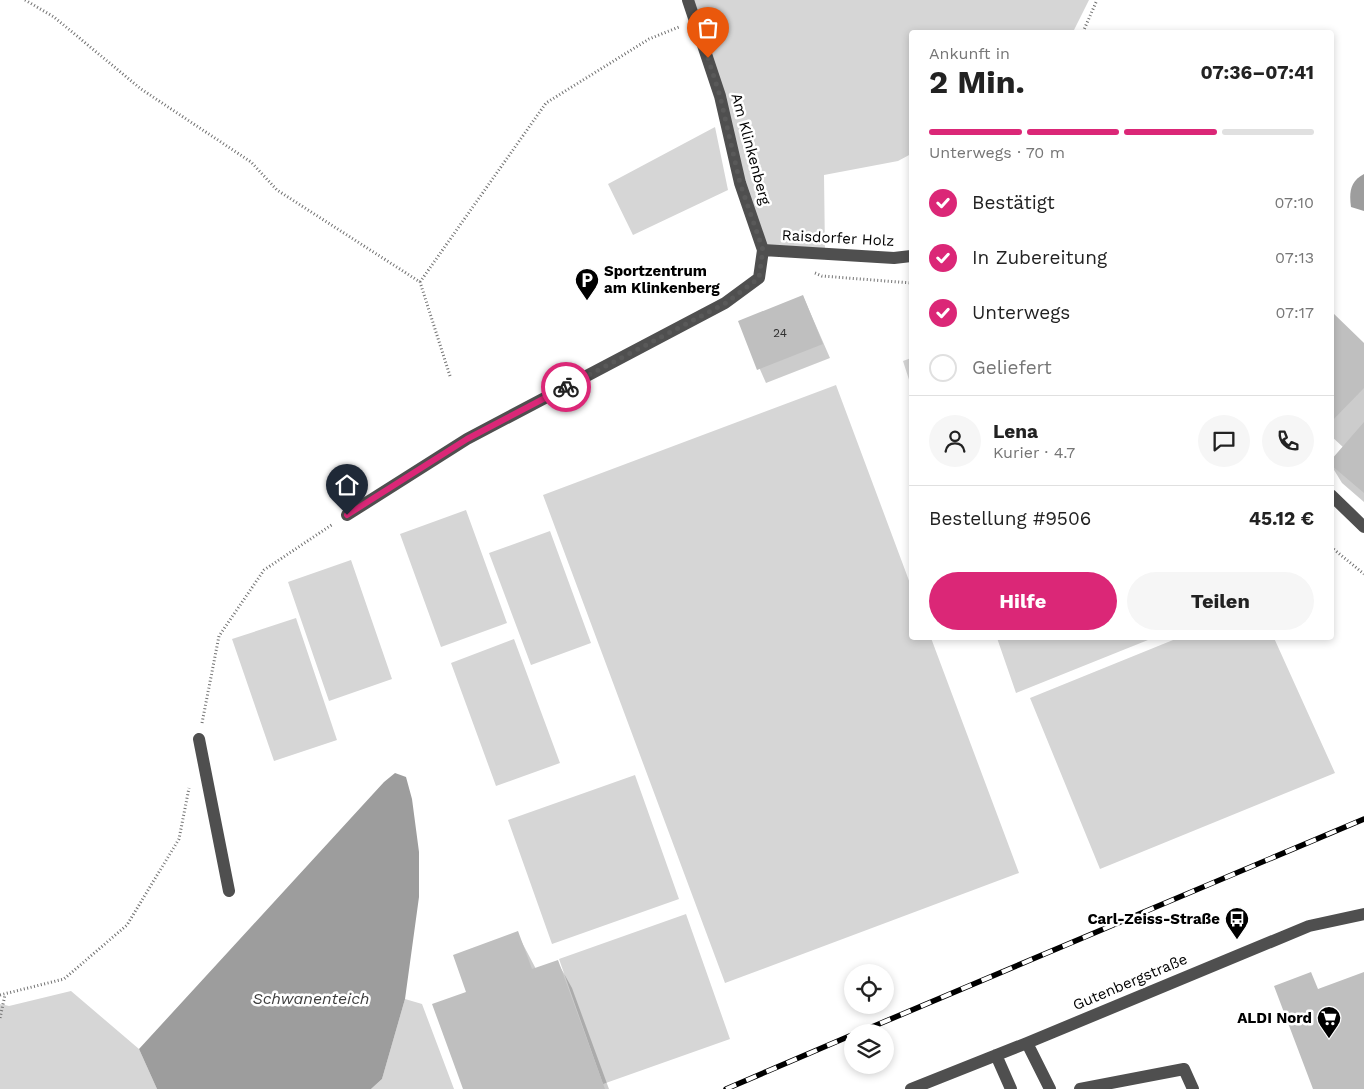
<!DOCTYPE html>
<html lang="de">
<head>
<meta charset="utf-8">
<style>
	:root { --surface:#fff; --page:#f6f6f6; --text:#222; --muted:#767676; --line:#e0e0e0; --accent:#db2777 }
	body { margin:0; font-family:"Work Sans",sans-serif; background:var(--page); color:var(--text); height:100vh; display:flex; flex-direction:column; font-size:19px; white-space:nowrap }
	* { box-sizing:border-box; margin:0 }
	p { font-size:16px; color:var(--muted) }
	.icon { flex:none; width:28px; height:28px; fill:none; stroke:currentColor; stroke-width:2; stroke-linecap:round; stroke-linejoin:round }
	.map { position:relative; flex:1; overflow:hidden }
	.details { position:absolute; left:909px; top:30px; width:425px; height:610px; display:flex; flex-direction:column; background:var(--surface); border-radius:5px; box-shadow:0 2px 8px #0003 }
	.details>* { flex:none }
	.tools { position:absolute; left:844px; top:964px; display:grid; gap:10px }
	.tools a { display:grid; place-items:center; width:50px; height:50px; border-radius:50%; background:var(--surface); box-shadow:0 2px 8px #0003; font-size:25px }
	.pin { position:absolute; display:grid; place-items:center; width:42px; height:42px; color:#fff; margin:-51px -21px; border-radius:50% 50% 50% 0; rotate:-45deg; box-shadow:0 0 5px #0007 }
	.pin .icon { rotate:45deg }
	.courier { position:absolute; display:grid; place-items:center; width:50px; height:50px; margin:-25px; border:4px solid #db2777; border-radius:50%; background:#fff; color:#222; box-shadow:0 1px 6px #0007 }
	.summary em { font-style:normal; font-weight:700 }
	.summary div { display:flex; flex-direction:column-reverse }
	.summary { display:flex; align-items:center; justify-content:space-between; height:85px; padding:0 20px }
	h1 { font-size:32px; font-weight:700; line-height:38px }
	.bar { display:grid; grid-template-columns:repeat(4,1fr); gap:8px 5px; align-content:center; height:60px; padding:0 20px }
	.bar i { height:6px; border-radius:4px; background:var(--line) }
	.bar .current { background:var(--accent) }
	.bar p { grid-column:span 4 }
	.line { display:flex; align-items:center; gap:12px; padding:0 20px; border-top:1px solid var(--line) }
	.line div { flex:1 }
	.round { display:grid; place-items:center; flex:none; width:52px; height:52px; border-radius:26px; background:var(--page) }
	ol { padding:0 20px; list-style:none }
	li { display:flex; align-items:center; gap:15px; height:55px }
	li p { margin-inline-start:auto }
	li .icon { padding:5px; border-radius:50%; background:var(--accent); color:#fff; stroke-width:4 }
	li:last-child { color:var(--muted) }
	li i { width:28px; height:28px; border:2px solid var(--line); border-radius:50% }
	.button { display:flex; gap:10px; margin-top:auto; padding:10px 20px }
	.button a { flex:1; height:58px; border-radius:30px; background:var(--accent); color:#fff; font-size:20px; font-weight:700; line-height:58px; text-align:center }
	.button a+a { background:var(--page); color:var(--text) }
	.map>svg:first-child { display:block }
</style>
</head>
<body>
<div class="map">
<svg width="1364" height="1089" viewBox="0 0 1364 1089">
	<rect width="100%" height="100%" fill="#fff"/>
	<path fill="#d6d6d6" d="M 688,0 L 1089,0 L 1073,32 L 911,32 L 911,154 L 898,161 L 824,175 L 825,253 L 763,250 Z
		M 715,127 L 728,190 L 633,235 L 608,184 Z
		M 911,358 L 911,386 L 903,361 Z
		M 836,385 L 911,586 L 911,638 L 931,638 L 1019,873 L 725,983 L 543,495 Z
		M 466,510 L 507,623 L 441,647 L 400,534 Z
		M 550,531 L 591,643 L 531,665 L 489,553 Z
		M 351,560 L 392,679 L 329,701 L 288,582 Z
		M 296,618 L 337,740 L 274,761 L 232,639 Z
		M 997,638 L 1153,638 L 1016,693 Z
		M 1178,638 L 1274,638 L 1335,773 L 1100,869 L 1030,698 Z
		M 514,639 L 560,763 L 496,786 L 451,663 Z
		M 635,775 L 679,899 L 552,944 L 508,820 Z
		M 686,914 L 730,1039 L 603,1084 L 559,959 Z
		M 71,991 L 139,1049 L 157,1089 L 0,1089 L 0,1004 L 9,1006 Z
		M 405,999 L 422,1004 L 454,1089 L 371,1089 L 382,1079 Z"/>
	<path fill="#9d9d9d" d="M 1364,174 L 1364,211 L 1351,207 C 1349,193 1350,181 1364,174 Z
		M 395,773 L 406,777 L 412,799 L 419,852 L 419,897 L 405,999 L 382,1079 L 371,1089 L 157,1089 L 139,1049 L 384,782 Z"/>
	<path fill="#0003" d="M 803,296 L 830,358 L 766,383 L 739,322 Z
		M 1331,313 L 1364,344 L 1364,502 L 1342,483 L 1331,465 L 1344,448 L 1331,436 Z
		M 517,933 L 536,969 L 557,961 L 572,988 L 609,1089 L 464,1089 L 468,993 Z"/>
	<path fill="#bfbfbf" d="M 803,295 L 823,344 L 757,370 L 738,321 Z
		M 1331,311 L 1364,343 L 1364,388 L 1331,422 Z
		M 1364,422 L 1364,493 L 1331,465 L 1331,460 Z
		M 518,931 L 532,969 L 558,960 L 605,1089 L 463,1089 L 432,1004 L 466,992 L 453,955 Z
		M 1311,972 L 1318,989 L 1364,972 L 1364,1089 L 1313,1089 L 1274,986 Z"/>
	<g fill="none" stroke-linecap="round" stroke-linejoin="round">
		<path stroke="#717171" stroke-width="3" stroke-dasharray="1 2.5" stroke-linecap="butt" d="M 25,0 L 54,17 L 141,89 L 251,162 L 277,190 L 420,282 L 450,376
			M 1083,32 L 1097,0
			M 815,273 L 822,276 L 911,283
			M 420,282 L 546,103 L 649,39 L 679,27
			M 1331,547 L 1364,574
			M 202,723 L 219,636 L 264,570 L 333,524
			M 0,995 L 64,979 L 127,925 L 179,839 L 189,788
			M 0,1018 L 5,995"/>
		<path stroke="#4f4f4f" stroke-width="12" d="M 763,250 L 894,258 L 911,256
			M 1331,495 L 1364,527
			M 347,515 L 467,439 L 725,303 L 759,278 L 763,250 L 740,183 L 720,96 L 688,0
			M 199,739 L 229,891
			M 1027,1043 L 1050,1089
			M 996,1055 L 1011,1089
			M 911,1089 L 1027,1043 L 1309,926 L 1364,914
			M 1080,1089 L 1184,1069 L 1193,1089"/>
		<g stroke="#000" stroke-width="5.5">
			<path id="rail" d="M 860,1032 L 1364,819
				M 726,1089 L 852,1035"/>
		</g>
		<use href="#rail" stroke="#fff" stroke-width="4" stroke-dasharray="11" stroke-linecap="butt"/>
	</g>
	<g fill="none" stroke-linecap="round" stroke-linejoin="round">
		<path stroke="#595959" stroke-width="5" stroke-dasharray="0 9" d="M 566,387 L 726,303 L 759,278 L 763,250 L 740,183 L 720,96 L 708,58"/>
		<path stroke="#db2777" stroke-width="6" d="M 347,515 L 467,439 L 566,387"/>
	</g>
	<defs>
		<g id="parking-pin" transform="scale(1.25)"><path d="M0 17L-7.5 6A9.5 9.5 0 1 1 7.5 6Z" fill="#000" stroke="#fff"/><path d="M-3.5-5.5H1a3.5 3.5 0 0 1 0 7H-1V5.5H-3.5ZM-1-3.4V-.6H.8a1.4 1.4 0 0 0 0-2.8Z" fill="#fff"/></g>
		<g id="bus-pin" transform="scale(1.25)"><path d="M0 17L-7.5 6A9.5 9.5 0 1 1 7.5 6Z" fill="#000" stroke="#fff"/><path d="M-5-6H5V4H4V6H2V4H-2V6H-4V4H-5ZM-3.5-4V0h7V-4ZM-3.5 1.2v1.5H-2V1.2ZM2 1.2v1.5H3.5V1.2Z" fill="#fff"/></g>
		<g id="supermarket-pin" transform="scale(1.25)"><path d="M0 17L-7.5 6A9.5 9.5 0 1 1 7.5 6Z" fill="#000" stroke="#fff"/><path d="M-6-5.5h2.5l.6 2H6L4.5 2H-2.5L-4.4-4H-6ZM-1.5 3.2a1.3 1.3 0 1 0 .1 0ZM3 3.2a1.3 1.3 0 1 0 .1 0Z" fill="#fff"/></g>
	</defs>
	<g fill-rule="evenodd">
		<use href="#parking-pin" x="587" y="280"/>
		<use href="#bus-pin" x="1237" y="919"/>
		<use href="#supermarket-pin" x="1329" y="1018"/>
	</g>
	<g text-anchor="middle" stroke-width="5" stroke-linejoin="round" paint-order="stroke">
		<g font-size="12" fill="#303030">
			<text x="780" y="337">24</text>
		</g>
		<g font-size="15" fill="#000" stroke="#fff">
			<text transform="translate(751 149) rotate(75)" y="5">Am Klinkenberg</text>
			<text transform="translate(838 238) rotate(3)" y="5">Raisdorfer Holz</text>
			<text transform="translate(1130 982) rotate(-23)" y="5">Gutenbergstraße</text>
		</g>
		<g font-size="15" font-weight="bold" fill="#000" stroke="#fff" text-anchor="end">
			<text x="604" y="276" text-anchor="start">Sportzentrum<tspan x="604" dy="17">am Klinkenberg</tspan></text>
			<text x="1220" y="924">Carl-Zeiss-Straße</text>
			<text x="1312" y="1023">ALDI Nord</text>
		</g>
		<g font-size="16" font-style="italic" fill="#3e3e3e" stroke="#fff">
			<text x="311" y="1004">Schwanenteich</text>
		</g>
	</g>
</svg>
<div class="tools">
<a><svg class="icon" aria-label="locate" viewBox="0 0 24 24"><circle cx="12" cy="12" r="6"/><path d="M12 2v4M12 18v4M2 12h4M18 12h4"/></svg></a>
<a><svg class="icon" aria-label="layers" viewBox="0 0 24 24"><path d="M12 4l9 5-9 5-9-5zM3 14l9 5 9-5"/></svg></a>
</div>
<div class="pin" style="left:708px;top:58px;background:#ea580c"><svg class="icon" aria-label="bag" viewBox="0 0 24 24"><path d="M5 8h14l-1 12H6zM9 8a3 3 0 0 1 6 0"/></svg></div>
<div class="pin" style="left:347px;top:515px;background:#1f2937"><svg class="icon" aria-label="home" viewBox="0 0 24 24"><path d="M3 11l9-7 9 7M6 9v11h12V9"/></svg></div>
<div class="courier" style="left:566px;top:387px"><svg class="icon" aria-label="bike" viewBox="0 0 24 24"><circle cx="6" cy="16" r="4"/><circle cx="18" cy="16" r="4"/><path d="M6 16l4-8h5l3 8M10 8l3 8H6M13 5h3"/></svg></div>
<section class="details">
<div class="summary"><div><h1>2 Min.</h1><p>Ankunft in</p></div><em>07:36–07:41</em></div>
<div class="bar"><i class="current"></i><i class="current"></i><i class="current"></i><i></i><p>Unterwegs · 70 m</p></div>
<ol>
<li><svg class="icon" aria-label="check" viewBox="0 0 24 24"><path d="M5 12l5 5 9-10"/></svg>Bestätigt<p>07:10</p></li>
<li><svg class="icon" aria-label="check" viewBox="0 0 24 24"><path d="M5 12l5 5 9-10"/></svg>In Zubereitung<p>07:13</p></li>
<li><svg class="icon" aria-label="check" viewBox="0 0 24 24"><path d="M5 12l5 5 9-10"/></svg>Unterwegs<p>07:17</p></li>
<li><i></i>Geliefert</li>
</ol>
<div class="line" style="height:90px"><a class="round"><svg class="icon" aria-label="person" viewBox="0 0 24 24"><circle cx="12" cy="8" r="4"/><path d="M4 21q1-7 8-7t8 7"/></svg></a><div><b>Lena</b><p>Kurier · 4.7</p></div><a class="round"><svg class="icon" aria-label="chat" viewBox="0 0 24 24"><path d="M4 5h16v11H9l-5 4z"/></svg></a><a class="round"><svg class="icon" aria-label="phone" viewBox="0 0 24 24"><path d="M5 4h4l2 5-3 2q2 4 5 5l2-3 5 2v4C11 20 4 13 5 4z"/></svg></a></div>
<div class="line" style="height:65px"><div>Bestellung #9506</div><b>45.12 €</b></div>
<div class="button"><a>Hilfe</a><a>Teilen</a></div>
</section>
</div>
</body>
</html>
